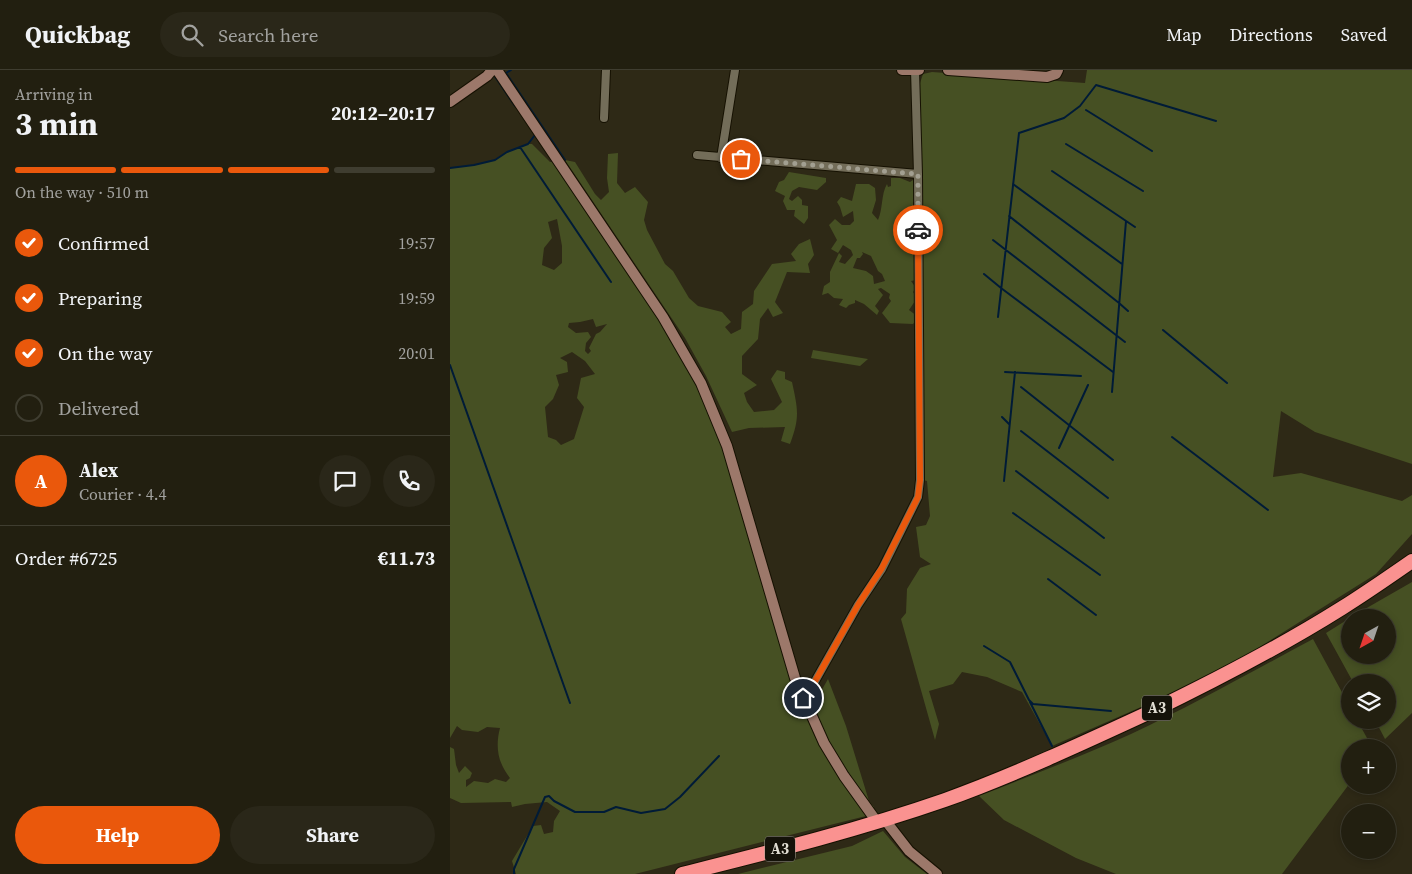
<!DOCTYPE html>
<html lang="en">
<head>
<meta charset="utf-8">
<style>
	:root { --surface:#221f10; --page:#2a2719; --text:#f1f3f6; --muted:#a2a29f; --line:#3f3d30; --accent:#ea580c }
	body { margin:0; font-family:"Source Serif 4",serif; background:var(--page); color:var(--text); height:100vh; display:flex; flex-direction:column; font-size:19px; white-space:nowrap }
	* { box-sizing:border-box; margin:0 }
	p { font-size:16px; color:var(--muted) }
	.icon { flex:none; width:28px; height:28px; fill:none; stroke:currentColor; stroke-width:2; stroke-linecap:round; stroke-linejoin:round }
	.map { position:relative; flex:1; overflow:hidden }
	.panel { display:flex; flex-direction:column; background:var(--surface); width:450px }
	.panel>* { flex:none }
	.needle { width:32px; rotate:220deg }
	.tools { position:absolute; left:891px; top:539px; display:grid; gap:10px }
	.tools a { display:grid; place-items:center; width:55px; height:55px; border-radius:50%; background:var(--surface); box-shadow:0 2px 8px #0003,0 0 0 1px var(--line); font-size:25px }
	.pin { position:absolute; display:grid; place-items:center; width:42px; height:42px; color:#fff; margin:-21px; border:2px solid #fff; border-radius:50%; box-shadow:0 1px 5px #0007 }
	.courier { position:absolute; display:grid; place-items:center; width:50px; height:50px; margin:-25px; border:4px solid #ea580c; border-radius:50%; background:#fff; color:#222; box-shadow:0 1px 6px #0007 }
	.headline em { font-style:normal; font-weight:700 }
	.headline div { display:flex; flex-direction:column-reverse }
	.headline { display:flex; align-items:center; justify-content:space-between; height:85px; padding:0 15px }
	h1 { font-size:32px; font-weight:700; line-height:38px }
	.bar { display:grid; grid-template-columns:repeat(4,1fr); gap:8px 5px; align-content:center; height:60px; padding:0 15px }
	.bar i { height:6px; border-radius:4px; background:var(--line) }
	.bar .active { background:var(--accent) }
	.bar p { grid-column:span 4 }
	.line { display:flex; align-items:center; gap:12px; padding:0 15px; border-top:1px solid var(--line) }
	.line div { flex:1 }
	.round { display:grid; place-items:center; flex:none; width:52px; height:52px; border-radius:26px; background:var(--page) }
	ol { padding:0 15px; list-style:none }
	li { display:flex; align-items:center; gap:15px; height:55px }
	li p { margin-inline-start:auto }
	li .icon { padding:5px; border-radius:50%; background:var(--accent); color:#fff; stroke-width:4 }
	li:last-child { color:var(--muted) }
	li i { width:28px; height:28px; border:2px solid var(--line); border-radius:50% }
	.button { display:flex; gap:10px; margin-top:auto; padding:10px 15px }
	.button a { flex:1; height:58px; border-radius:30px; background:var(--accent); color:#fff; font-size:20px; font-weight:700; line-height:58px; text-align:center }
	.button a+a { background:var(--page); color:var(--text) }
	header { display:flex; align-items:center; gap:30px; box-sizing:border-box; height:70px; padding:0 25px; background:var(--surface); border-bottom:1px solid var(--line) }
	header strong { font-size:24px }
	nav { display:flex; gap:28px; margin-inline-start:auto; font-size:18px }
	.search { width:350px; height:45px; background:var(--page); display:flex; align-items:center; gap:12px; box-sizing:border-box; padding:0 18px; border-radius:28px; color:var(--muted); font-size:19px }
	main { display:flex; flex:1; min-height:0 }
	.map>svg:first-child { display:block }
</style>
</head>
<body>
<header>
<strong>Quickbag</strong>
<div class="search"><svg class="icon" aria-label="search" viewBox="0 0 24 24"><circle cx="10" cy="10" r="6"/><path d="M15 15l6 6"/></svg>Search here</div>
<nav><a>Map</a><a>Directions</a><a>Saved</a></nav>
</header>
<main>
<section class="panel">
<div class="headline"><div><h1>3 min</h1><p>Arriving in</p></div><em>20:12–20:17</em></div>
<div class="bar"><i class="active"></i><i class="active"></i><i class="active"></i><i></i><p>On the way · 510 m</p></div>
<ol>
<li><svg class="icon" aria-label="check" viewBox="0 0 24 24"><path d="M5 12l5 5 9-10"/></svg>Confirmed<p>19:57</p></li>
<li><svg class="icon" aria-label="check" viewBox="0 0 24 24"><path d="M5 12l5 5 9-10"/></svg>Preparing<p>19:59</p></li>
<li><svg class="icon" aria-label="check" viewBox="0 0 24 24"><path d="M5 12l5 5 9-10"/></svg>On the way<p>20:01</p></li>
<li><i></i>Delivered</li>
</ol>
<div class="line" style="height:90px"><b class="round" style="background:var(--accent);color:#fff">A</b><div><b>Alex</b><p>Courier · 4.4</p></div><a class="round"><svg class="icon" aria-label="chat" viewBox="0 0 24 24"><path d="M4 5h16v11H9l-5 4z"/></svg></a><a class="round"><svg class="icon" aria-label="phone" viewBox="0 0 24 24"><path d="M5 4h4l2 5-3 2q2 4 5 5l2-3 5 2v4C11 20 4 13 5 4z"/></svg></a></div>
<div class="line" style="height:65px"><div>Order #6725</div><b>€11.73</b></div>
<div class="button"><a>Help</a><a>Share</a></div>
</section>
<div class="map">
<svg width="962" height="804" viewBox="0 0 962 804">
	<rect width="100%" height="100%" fill="#2e2916"/>
	<path fill="#465023" fill-rule="evenodd" d="M 637,0 L 962,0 L 962,394 L 865,362 L 831,341 L 823,407 L 851,403 L 952,431 L 962,425 L 962,464 L 926,504 L 797,585 L 698,634 L 602,676 L 572,622 L 537,607 L 512,602 L 503,614 L 479,621 L 489,654 L 485,670 L 451,549 L 456,543 L 457,519 L 470,498 L 481,494 L 470,487 L 466,457 L 476,455 L 480,446 L 477,411 L 473,410 L 470,13 L 473,4 L 482,2 L 635,13 Z
		M 78,74 L 82,74 L 100,92 L 104,92 L 224,273 L 271,365 L 349,631 L 364,662 L 416,746 L 185,804 L 66,804 L 62,791 L 83,756 L 91,755 L 94,764 L 103,762 L 104,751 L 110,741 L 97,732 L 75,734 L 62,737 L 61,732 L 11,733 L 0,728 L 0,677 L 4,679 L 6,695 L 9,703 L 15,696 L 22,703 L 20,708 L 16,710 L 16,717 L 24,711 L 38,713 L 45,709 L 56,712 L 60,708 C 48,693 45,677 50,658 L 37,657 L 28,662 L 12,660 L 7,656 L 0,668 L 0,98 L 24,95 L 45,90 L 57,82 ZM 107,149 L 112,176 L 112,193 L 104,200 L 92,195 L 94,178 L 102,168 L 98,152 ZM 143,249 L 146,257 L 157,254 L 150,262 L 146,264 L 139,278 L 141,281 L 138,284 L 135,281 L 136,273 L 141,267 L 138,262 L 126,263 L 118,257 L 119,253 L 130,252 ZM 122,282 L 135,291 L 145,304 L 131,308 L 127,328 L 134,337 L 124,369 L 111,375 L 106,370 L 98,367 L 95,337 L 103,329 L 109,315 L 106,305 L 118,302 L 117,292 L 110,288 Z
		M 168,83 L 167,113 L 175,123 L 185,117 L 198,132 L 194,150 L 197,160 L 215,194 L 223,201 L 239,228 L 248,236 L 272,242 L 281,252 L 275,257 L 281,264 L 291,259 L 292,242 L 303,234 L 304,221 L 322,194 L 346,191 L 341,184 L 349,174 L 360,169 L 364,185 L 358,194 L 360,203 L 337,202 L 325,232 L 333,243 L 323,247 L 318,238 L 310,249 L 308,269 L 292,286 L 292,304 L 307,315 L 294,323 L 297,332 L 304,342 L 324,340 L 332,332 L 321,309 L 327,300 L 335,302 L 335,309 L 342,312 C 348,340 350,347 340,374 L 331,371 L 335,357 L 299,358 L 282,362 L 256,306 L 235,268 L 115,90 L 125,92 L 145,124 L 151,130 L 159,122 L 157,108 L 158,84 Z
		M 339,102 L 376,108 L 376,112 L 367,120 L 349,117 L 342,121 L 339,129 L 342,131 L 348,126 L 352,130 L 352,135 L 358,136 L 358,148 L 354,154 L 344,146 L 345,140 L 337,140 L 333,131 L 335,126 L 325,121 L 329,112 L 334,110 Z
		M 441,108 L 450,108 L 460,112 L 466,108 L 467,128 L 463,133 L 467,138 L 467,142 L 464,145 L 467,150 L 467,187 L 464,192 L 466,195 L 466,210 L 461,211 L 466,218 L 463,222 L 467,228 L 459,240 L 467,246 L 467,249 L 463,254 L 440,253 L 432,243 L 441,231 L 439,228 L 440,224 L 431,218 L 428,219 L 433,225 L 425,236 L 429,241 L 427,245 L 414,234 L 405,230 L 405,233 L 399,235 L 396,238 L 389,235 L 393,229 L 384,228 L 378,223 L 372,225 L 374,216 L 380,212 L 380,202 L 389,183 L 392,186 L 389,192 L 395,194 L 403,185 L 401,180 L 393,175 L 388,183 L 381,179 L 387,170 L 379,155 L 385,149 L 392,155 L 400,155 L 404,151 L 403,141 L 393,147 L 390,137 L 387,132 L 391,127 L 402,131 L 406,114 L 419,114 L 425,118 L 426,130 L 422,143 L 428,150 C 433,139 431,124 437,114 L 438,117 L 441,116 ZM 412,182 L 421,186 L 428,201 L 432,204 L 435,211 L 424,214 L 423,206 L 416,201 L 403,198 L 407,188 L 410,188 L 413,184 Z
		M 363,280 L 418,289 L 410,296 L 361,288 Z
		M 962,512 L 962,643 L 935,669 L 925,650 L 938,650 L 938,612 L 903,612 L 876,563 L 900,548 L 900,585 L 938,585 L 938,548 L 901,547 Z
		M 863,569 L 900,637 L 900,650 L 907,650 L 922,677 L 900,678 L 900,713 L 832,804 L 666,804 L 626,788 L 554,750 L 529,726 C 580,706 632,686 681,664 C 743,635 803,601 863,569 Z
		M 378,609 L 396,656 L 419,731 L 424,737 L 424,740 C 398,710 377,674 362,637 Z
		M 433,761 L 455,787 L 477,804 L 288,804 L 402,776 Z"/>
	<g fill="none" stroke-linecap="round" stroke-linejoin="round">
		<path stroke="#001b37" stroke-width="2" d="M 61,0 L 56,3 L 115,90
			M 44,5 L 65,36
			M 636,40 L 702,81
			M 616,74 L 693,121
			M 70,77 L 161,212
			M 0,98 L 24,95 L 45,90 L 57,82 L 78,74 L 85,65
			M 602,101 L 685,157
			M 563,114 L 672,194
			M 559,146 L 669,233 L 678,241
			M 543,170 L 675,272
			M 534,204 L 551,218 L 663,302
			M 548,247 L 569,63 L 614,48 L 630,36 L 646,15 L 766,51
			M 713,260 L 777,313
			M 0,295 L 120,633
			M 555,302 L 631,306
			M 571,317 L 663,390
			M 662,322 L 676,151
			M 552,347 L 559,354
			M 571,361 L 658,428
			M 722,367 L 818,440
			M 609,378 L 638,315
			M 566,401 L 654,468
			M 554,411 L 565,302
			M 563,443 L 650,505
			M 598,509 L 646,545
			M 534,576 L 560,592 L 579,630 L 583,634 L 661,641
			M 580,632 L 602,676
			M 64,804 L 64,799 L 95,727 L 99,726 L 104,731 L 125,742 L 154,742 L 166,737 L 191,743 L 215,739 L 230,727 L 269,686"/>
		<g stroke="#161102" stroke-width="10">
			<path id="street" d="M 154,48 L 156,0
				M 247,85 L 468,104
				M 271,88 L 285,0
				M 353,628 L 364,613 L 408,535 L 432,499 L 468,427 L 470,410 L 468,104 L 465,0"/>
		</g>
		<g stroke="#161102" stroke-width="12">
			<path id="secondary" d="M 47,0 L 213,247 L 251,313 L 277,376 L 345,608 L 374,673 L 394,706 L 427,752
				M 452,0 L 469,0
				M 498,0 L 597,7 L 606,4 L 608,0
				M 0,32 L 37,6 L 42,0
				M 435,750 L 459,781 L 487,804"/>
		</g>
		<g stroke="#161102" stroke-width="16">
			<path id="highway" d="M 232,804 C 320,782 409,760 495,730 C 564,705 631,674 698,643 C 764,611 830,577 892,538 C 916,523 939,507 962,491"/>
		</g>
		<use href="#street" stroke="#736d59" stroke-width="8"/>
		<use href="#secondary" stroke="#9c786a" stroke-width="10"/>
		<use href="#highway" stroke="#fa9290" stroke-width="14"/>
	</g>
	<g fill="none" stroke-linecap="round" stroke-linejoin="round">
		<path stroke="#a29f91" stroke-width="5" stroke-dasharray="0 9" d="M 291,89 L 468,104 L 468,160"/>
		<path stroke="#ea580c" stroke-width="6" d="M 353,628 L 364,613 L 408,535 L 432,498 L 468,427 L 470,410 L 468,160"/>
	</g>
	<g text-anchor="middle" stroke-width="4" stroke-linejoin="round" paint-order="stroke">
		<g fill="#141209" stroke="#a4a196" stroke-width="1">
			<rect x="692" y="625.5" width="30" height="25" rx="4"/>
			<rect x="315" y="766.5" width="30" height="25" rx="4"/>
		</g>
		<g font-size="15" font-weight="bold" fill="#e1ded3">
			<text x="707" y="643">A3</text>
			<text x="330" y="784">A3</text>
		</g>
	</g>
</svg>
<div class="tools">
<a><svg class="needle" viewBox="-14 -14 28 28"><path d="M0-13l5 13h-10z" fill="#e53935"/><path d="M0 13l5-13h-10z" fill="#a2a29f"/></svg></a>
<a><svg class="icon" aria-label="layers" viewBox="0 0 24 24"><path d="M12 4l9 5-9 5-9-5zM3 14l9 5 9-5"/></svg></a>
<a>+</a>
<a>−</a>
</div>
<div class="pin" style="left:291px;top:89px;background:#ea580c"><svg class="icon" aria-label="bag" viewBox="0 0 24 24"><path d="M5 8h14l-1 12H6zM9 8a3 3 0 0 1 6 0"/></svg></div>
<div class="pin" style="left:353px;top:628px;background:#1f2937"><svg class="icon" aria-label="home" viewBox="0 0 24 24"><path d="M3 11l9-7 9 7M6 9v11h12V9"/></svg></div>
<div class="courier" style="left:468px;top:160px"><svg class="icon" aria-label="car" viewBox="0 0 24 24"><path d="M5 17H2v-5l4-1 3-4h7l3 4 3 1v5h-3M9 17h6M6 11h13"/><circle cx="7" cy="17" r="2"/><circle cx="17" cy="17" r="2"/></svg></div>
</div>
</main>
</body>
</html>
